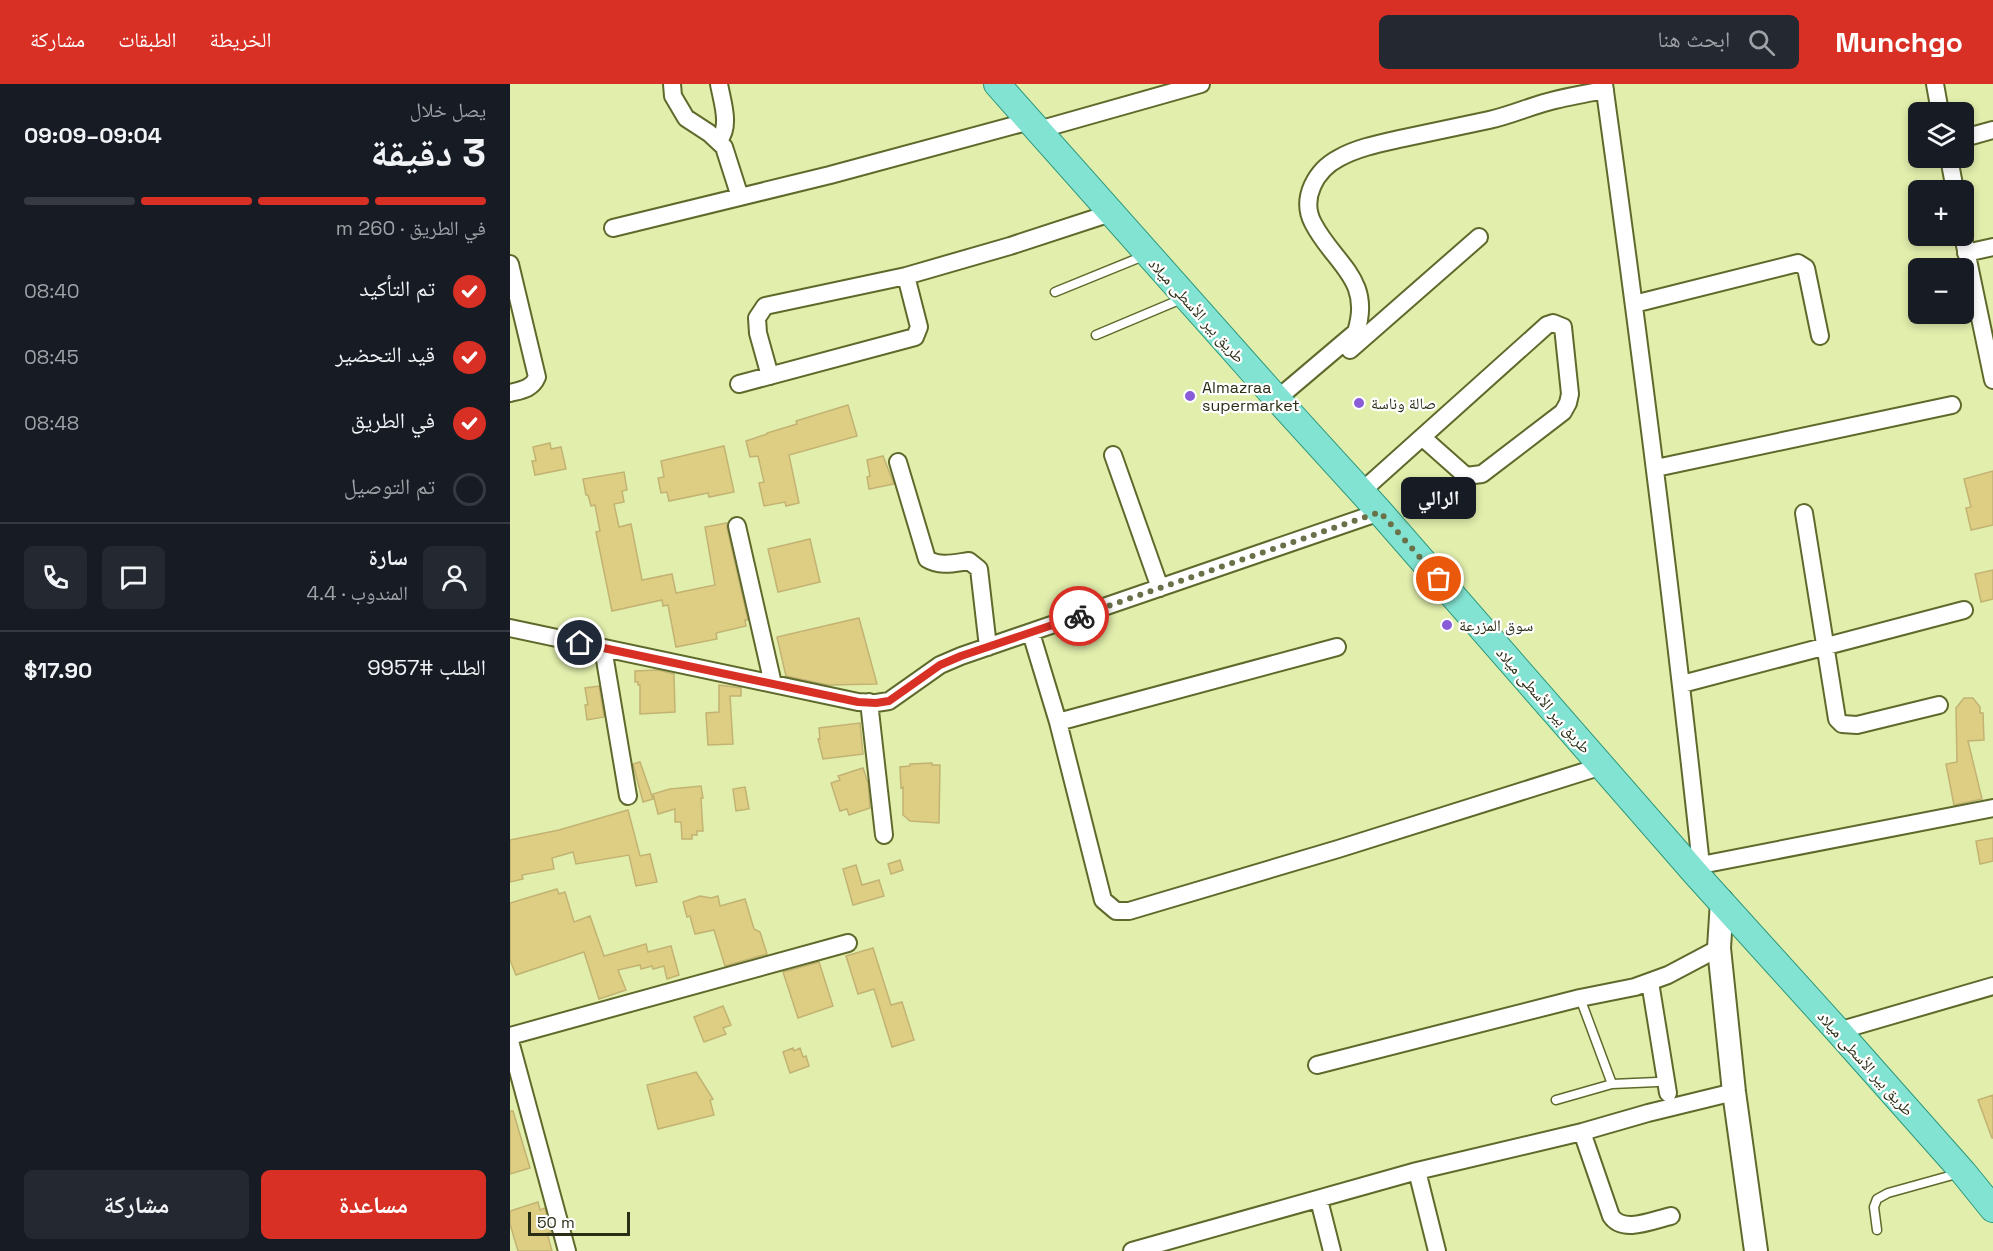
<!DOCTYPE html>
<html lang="ar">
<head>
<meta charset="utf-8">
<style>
	:root { --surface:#171b24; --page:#242831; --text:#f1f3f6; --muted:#9ea1a6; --line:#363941; --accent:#d93025 }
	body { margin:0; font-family:"Space Grotesk","Noto Naskh Arabic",sans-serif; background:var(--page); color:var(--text); direction:rtl; height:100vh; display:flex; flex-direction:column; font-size:22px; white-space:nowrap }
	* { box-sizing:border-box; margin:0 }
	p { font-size:20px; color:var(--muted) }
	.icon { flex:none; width:33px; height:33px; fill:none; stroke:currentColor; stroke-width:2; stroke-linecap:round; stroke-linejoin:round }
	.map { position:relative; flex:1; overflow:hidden; direction:ltr }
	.details { display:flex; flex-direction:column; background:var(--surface); width:510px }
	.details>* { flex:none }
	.buttons { position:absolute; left:1398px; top:18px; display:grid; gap:12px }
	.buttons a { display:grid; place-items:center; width:66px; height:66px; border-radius:9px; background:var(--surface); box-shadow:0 3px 9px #0003; font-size:30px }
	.scale { position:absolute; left:18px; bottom:15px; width:102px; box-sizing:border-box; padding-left:6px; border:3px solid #2a2e14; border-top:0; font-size:16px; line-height:21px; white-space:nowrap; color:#2a2e14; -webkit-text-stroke:4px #fff; paint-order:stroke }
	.pin { position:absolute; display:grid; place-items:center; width:51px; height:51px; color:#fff; margin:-26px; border:3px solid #fff; border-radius:50%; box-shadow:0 2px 6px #0007 }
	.courier { position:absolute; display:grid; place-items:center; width:60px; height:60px; margin:-30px; border:4px solid #d93025; border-radius:50%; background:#fff; color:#222; box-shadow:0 2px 8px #0007 }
	.bubble { position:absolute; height:42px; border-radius:9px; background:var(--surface); box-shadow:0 3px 9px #0003; font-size:20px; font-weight:700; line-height:42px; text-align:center; direction:rtl }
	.head em { font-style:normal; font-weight:700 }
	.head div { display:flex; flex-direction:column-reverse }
	.head { display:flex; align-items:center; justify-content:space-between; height:102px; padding:0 24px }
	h1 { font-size:39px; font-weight:700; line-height:45px }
	.bar { display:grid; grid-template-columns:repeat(4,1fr); gap:9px 6px; align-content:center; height:72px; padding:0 24px }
	.bar i { height:8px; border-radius:4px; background:var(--line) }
	.bar .active { background:var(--accent) }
	.bar p { grid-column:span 4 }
	.line { display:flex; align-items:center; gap:15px; padding:0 24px; border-top:2px solid var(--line) }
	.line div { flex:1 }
	.round { display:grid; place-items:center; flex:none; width:63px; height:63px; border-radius:9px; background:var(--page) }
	ol { padding:0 24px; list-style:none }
	li { display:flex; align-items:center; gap:18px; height:66px }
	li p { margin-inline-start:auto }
	li .icon { padding:6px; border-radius:50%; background:var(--accent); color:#fff; stroke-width:4 }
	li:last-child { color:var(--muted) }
	li i { width:33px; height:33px; border:3px solid var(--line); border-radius:50% }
	.button { display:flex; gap:12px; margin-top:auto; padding:12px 24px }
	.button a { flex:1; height:69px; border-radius:9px; background:var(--accent); color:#fff; font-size:24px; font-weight:700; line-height:69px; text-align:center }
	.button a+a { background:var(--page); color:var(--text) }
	header { display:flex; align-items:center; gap:36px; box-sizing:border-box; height:84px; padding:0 30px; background:var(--accent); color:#fff }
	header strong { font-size:28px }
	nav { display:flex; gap:33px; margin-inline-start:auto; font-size:21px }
	.search { width:420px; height:54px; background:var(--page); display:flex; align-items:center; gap:15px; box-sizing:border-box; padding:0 21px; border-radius:9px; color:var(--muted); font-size:22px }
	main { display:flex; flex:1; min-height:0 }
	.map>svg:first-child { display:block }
</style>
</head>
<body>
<header>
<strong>Munchgo</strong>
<div class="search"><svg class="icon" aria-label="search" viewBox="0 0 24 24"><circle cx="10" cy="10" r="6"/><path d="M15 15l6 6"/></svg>ابحث هنا</div>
<nav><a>الخريطة</a><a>الطبقات</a><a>مشاركة</a></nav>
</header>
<main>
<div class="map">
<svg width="1483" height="1167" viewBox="0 0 1483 1167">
	<rect width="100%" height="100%" fill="#e1eeac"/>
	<path fill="#dece84" stroke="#c2b373" stroke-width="1.5" d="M 338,321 L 347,352 L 279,371 L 289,419 L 276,422 L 275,418 L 254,422 L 249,399 L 254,398 L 248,372 L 240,373 L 236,357 L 257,350 L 257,349 L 287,340 L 286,337 Z
		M 40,359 L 41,365 L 51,363 L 56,385 L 25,391 L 22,377 L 26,377 L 23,363 Z
		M 214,362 L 224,408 L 199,413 L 198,409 L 159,417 L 157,408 L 151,409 L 148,394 L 154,393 L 151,377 Z
		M 373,372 L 384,400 L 359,405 L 357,393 L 360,392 L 357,376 Z
		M 1483,387 L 1483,441 L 1461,446 L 1456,424 L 1461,423 L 1454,395 Z
		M 114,388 L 117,406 L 112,407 L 114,418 L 104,420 L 109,443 L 121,440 L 132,496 L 162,490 L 166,509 L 205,501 L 195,443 L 217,439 L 217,444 L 238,536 L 235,536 L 236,542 L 206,549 L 207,555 L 166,563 L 158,521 L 153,522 L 152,516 L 102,527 L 86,448 L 90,447 L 85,421 L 81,422 L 78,411 L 76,411 L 73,395 Z
		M 300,455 L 310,498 L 268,508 L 258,465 Z
		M 1483,486 L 1483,515 L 1471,518 L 1465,490 Z
		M 349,534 L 367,600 L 318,601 L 276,592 L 267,553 Z
		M 148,586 L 164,590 L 165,628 L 130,630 L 130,601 L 128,601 L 128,598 L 125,598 L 125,587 Z
		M 209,601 L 231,604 L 231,612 L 220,612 L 223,660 L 198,661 L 196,629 L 209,628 Z
		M 89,602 L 94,633 L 77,636 L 75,621 L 78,621 L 75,604 Z
		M 1454,614 L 1463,614 L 1470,623 L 1470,629 L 1473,629 L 1474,656 L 1458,657 L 1472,715 L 1444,721 L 1436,680 L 1447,678 L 1446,624 Z
		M 350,639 L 353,670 L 313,675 L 308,655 L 310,655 L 309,644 Z
		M 130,678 L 143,715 L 133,718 L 123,680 Z
		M 422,679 L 422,681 L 430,681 L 429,739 L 400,737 L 393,731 L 393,703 L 391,704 L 390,683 L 400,682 L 400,680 Z
		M 353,684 L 358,699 L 360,724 L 339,731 L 337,725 L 330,727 L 321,699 L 330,696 L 328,692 Z
		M 191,702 L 193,714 L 191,714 L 193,747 L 187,747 L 187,751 L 182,751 L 182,755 L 172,755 L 171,738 L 165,738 L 165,725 L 148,730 L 143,710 L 160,705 Z
		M 235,703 L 239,725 L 226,727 L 223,705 Z
		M 118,726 L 130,772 L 140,770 L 147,798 L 126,802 L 119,771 L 66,780 L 63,768 L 42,774 L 44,785 L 12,791 L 13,795 L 0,798 L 0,756 L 49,746 Z
		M 1483,754 L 1483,777 L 1470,780 L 1466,757 Z
		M 390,776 L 393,786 L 381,790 L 378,780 Z
		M 346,781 L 352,801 L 369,796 L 374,812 L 343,821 L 333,785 Z
		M 47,805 L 49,810 L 55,808 L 64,838 L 80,832 L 94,872 L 136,860 L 138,868 L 161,862 L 169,891 L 157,895 L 154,882 L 143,885 L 142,882 L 131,885 L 130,881 L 108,886 L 116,906 L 89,915 L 74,868 L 6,891 L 0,876 L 0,819 Z
		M 190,812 L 201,814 L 208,812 L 210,822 L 235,815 L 244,845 L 250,848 L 257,870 L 215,882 L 204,846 L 185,850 L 180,832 L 177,833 L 173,818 Z
		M 363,864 L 381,921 L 392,918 L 404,956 L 382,963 L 364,905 L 348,910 L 336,872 Z
		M 309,878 L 323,922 L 288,934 L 273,888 Z
		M 213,922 L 221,941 L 213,944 L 216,950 L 194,958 L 184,933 Z
		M 283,964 L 284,967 L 290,964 L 293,973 L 296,972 L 299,982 L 280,989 L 273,968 Z
		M 186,988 L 203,1015 L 200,1016 L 204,1031 L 148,1045 L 137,1001 Z
		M 1483,1011 L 1483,1054 L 1482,1054 L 1468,1016 Z
		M 0,1027 L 3,1027 L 20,1084 L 0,1090 Z
		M 28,1118 L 30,1126 L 35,1124 L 41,1148 L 37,1149 L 42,1167 L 8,1167 L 0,1140 L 0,1127 Z"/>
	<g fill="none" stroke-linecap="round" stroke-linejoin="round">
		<g stroke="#5f692b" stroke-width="11">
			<path id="service" d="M 545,208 L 636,171
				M 586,251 L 674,214
				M 1070,914 L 1102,1000 L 1147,998
				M 1046,1016 L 1102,1000
				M 1367,1146 L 1364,1123 L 1367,1115 L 1378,1109 L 1450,1089"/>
		</g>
		<g stroke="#5f692b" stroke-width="20">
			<path id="minor" d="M 162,0 L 163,12 L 176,34 L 199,49 L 214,63 L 230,113
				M 1094,0 C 1130,260 1163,520 1191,781 L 1186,790
				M 1425,0 L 1430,28
				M 528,46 L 691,0
				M 1454,54 L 1483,46
				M 209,56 C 221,42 212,17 209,0
				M 1439,74 L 1445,106
				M 103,144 L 320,91 L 520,37
				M 1453,152 L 1483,296
				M 1456,169 L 1483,163
				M 0,180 L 27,293 C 22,305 12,306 0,309
				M 1124,220 L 1288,179 L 1296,184 L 1310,252
				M 840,266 L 969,153
				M 260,292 L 248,249 L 247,234 L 255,222 L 396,192 L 500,162 L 601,129
				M 229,300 L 405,253 L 409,243 L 396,192
				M 767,315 L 846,248 C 863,195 824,180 803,139 C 790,114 806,86 829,74 C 849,63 872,59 894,54 C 923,48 951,42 979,36 C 1002,31 1023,21 1045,16 C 1061,12 1078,9 1095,6
				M 603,371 L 650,504
				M 388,378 L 417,475 C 430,483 444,479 459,477 L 469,485 L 478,563
				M 1146,384 L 1442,321
				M 852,407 L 1037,241 L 1043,239 L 1053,243 L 1060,310 L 1058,319 L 1053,328 L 972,390 L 956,392 L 912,353
				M 1294,429 L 1327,635 L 1332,640 L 1347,641 L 1429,621
				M 227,442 L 263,600
				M 0,544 L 348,618 L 366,619 L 379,617 L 430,581 L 451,572 L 870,428
				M 521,549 L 548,638 L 593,816 L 606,827 L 619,827 L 828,765 L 1092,682
				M 93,564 L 118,712
				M 1172,600 L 1454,526
				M 359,618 L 374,751
				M 548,638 L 827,563
				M 1191,781 L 1483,724
				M 1140,898 L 1158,1009
				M 1328,947 L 1483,902
				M 0,952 L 338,859
				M 0,957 L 57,1167
				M 807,981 L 1070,914 L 1125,903 L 1158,891 L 1209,864
				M 1072,1048 L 1101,1132 C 1113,1150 1143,1136 1161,1132
				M 907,1087 L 927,1167
				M 809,1116 L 822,1167
				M 622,1167 L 907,1087 L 1072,1048 L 1138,1029 L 1224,1008"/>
		</g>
		<g stroke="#5f692b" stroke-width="26">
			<path id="secondary" d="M 1212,817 L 1209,864 L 1224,1008 L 1246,1167"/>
		</g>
		<g stroke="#2e987c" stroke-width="28">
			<path id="primary" d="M 487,0 L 767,315 L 870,428 L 1186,790 L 1328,947 L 1453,1088 L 1483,1125"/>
		</g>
		<use href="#service" stroke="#fff" stroke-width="8"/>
		<use href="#minor" stroke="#fff" stroke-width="16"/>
		<use href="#secondary" stroke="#fff" stroke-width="22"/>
		<use href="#primary" stroke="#83e3d2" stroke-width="26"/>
	</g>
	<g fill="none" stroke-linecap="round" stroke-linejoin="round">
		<path stroke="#6a7149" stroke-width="6" stroke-dasharray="0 10.8" d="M 569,532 L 870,428 L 929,495"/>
		<path stroke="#d93025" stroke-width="8" d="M 70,559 L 348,618 L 366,619 L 379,617 L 430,581 L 451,572 L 569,532"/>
	</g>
	<g fill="#895dd7" stroke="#fff" stroke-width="2">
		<circle cx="680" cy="312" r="6"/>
		<circle cx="849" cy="319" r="6"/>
		<circle cx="937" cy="541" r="6"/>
	</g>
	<g text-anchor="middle" stroke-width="4.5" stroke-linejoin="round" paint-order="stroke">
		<g font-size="16" fill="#2a2e14" stroke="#fff">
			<text transform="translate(687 226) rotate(48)" y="6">طريق بير الأسطى ميلاد</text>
			<text transform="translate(1034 616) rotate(49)" y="6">طريق بير الأسطى ميلاد</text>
			<text transform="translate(1356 979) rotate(48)" y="6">طريق بير الأسطى ميلاد</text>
		</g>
		<g font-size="16" fill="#2a2e14" stroke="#fff" text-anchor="start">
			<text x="692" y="309">Almazraa<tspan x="692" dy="18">supermarket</tspan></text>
			<text x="861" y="325">صالة وناسة</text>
			<text x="949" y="547">سوق المزرعة</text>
		</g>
	</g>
</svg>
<div class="buttons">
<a><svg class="icon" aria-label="layers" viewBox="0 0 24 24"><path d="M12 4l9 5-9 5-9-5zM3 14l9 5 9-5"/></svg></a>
<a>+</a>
<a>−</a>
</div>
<div class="scale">50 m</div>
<div class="pin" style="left:929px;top:495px;background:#ea580c"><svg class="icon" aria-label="bag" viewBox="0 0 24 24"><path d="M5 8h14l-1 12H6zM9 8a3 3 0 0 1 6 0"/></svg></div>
<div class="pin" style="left:70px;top:559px;background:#1f2937"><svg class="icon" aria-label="home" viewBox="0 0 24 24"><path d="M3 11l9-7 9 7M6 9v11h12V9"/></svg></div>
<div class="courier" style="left:569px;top:532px"><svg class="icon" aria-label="bike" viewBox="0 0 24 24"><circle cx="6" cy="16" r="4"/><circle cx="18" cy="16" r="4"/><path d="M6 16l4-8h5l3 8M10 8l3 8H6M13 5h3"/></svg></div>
<div class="bubble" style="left:891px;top:393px;width:75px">الرالي</div>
</div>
<section class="details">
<div class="head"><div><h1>3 دقيقة</h1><p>يصل خلال</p></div><em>09:04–09:09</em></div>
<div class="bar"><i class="active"></i><i class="active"></i><i class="active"></i><i></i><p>في الطريق · 260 m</p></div>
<ol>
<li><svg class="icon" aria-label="check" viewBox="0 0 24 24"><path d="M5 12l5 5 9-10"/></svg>تم التأكيد<p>08:40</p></li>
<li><svg class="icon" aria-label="check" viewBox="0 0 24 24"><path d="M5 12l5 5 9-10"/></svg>قيد التحضير<p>08:45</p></li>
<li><svg class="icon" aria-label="check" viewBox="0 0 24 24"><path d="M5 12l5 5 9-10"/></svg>في الطريق<p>08:48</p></li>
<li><i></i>تم التوصيل</li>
</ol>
<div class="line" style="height:108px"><a class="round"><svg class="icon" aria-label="person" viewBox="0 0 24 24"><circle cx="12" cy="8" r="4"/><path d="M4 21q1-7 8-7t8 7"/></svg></a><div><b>سارة</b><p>المندوب · 4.4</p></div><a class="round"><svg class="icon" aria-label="chat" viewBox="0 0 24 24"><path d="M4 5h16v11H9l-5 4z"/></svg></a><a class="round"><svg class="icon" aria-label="phone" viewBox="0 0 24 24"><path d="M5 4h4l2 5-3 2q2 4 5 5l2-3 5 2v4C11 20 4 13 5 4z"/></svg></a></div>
<div class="line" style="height:78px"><div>الطلب #9957</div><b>$17.90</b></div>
<div class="button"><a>مساعدة</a><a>مشاركة</a></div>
</section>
</main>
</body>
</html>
